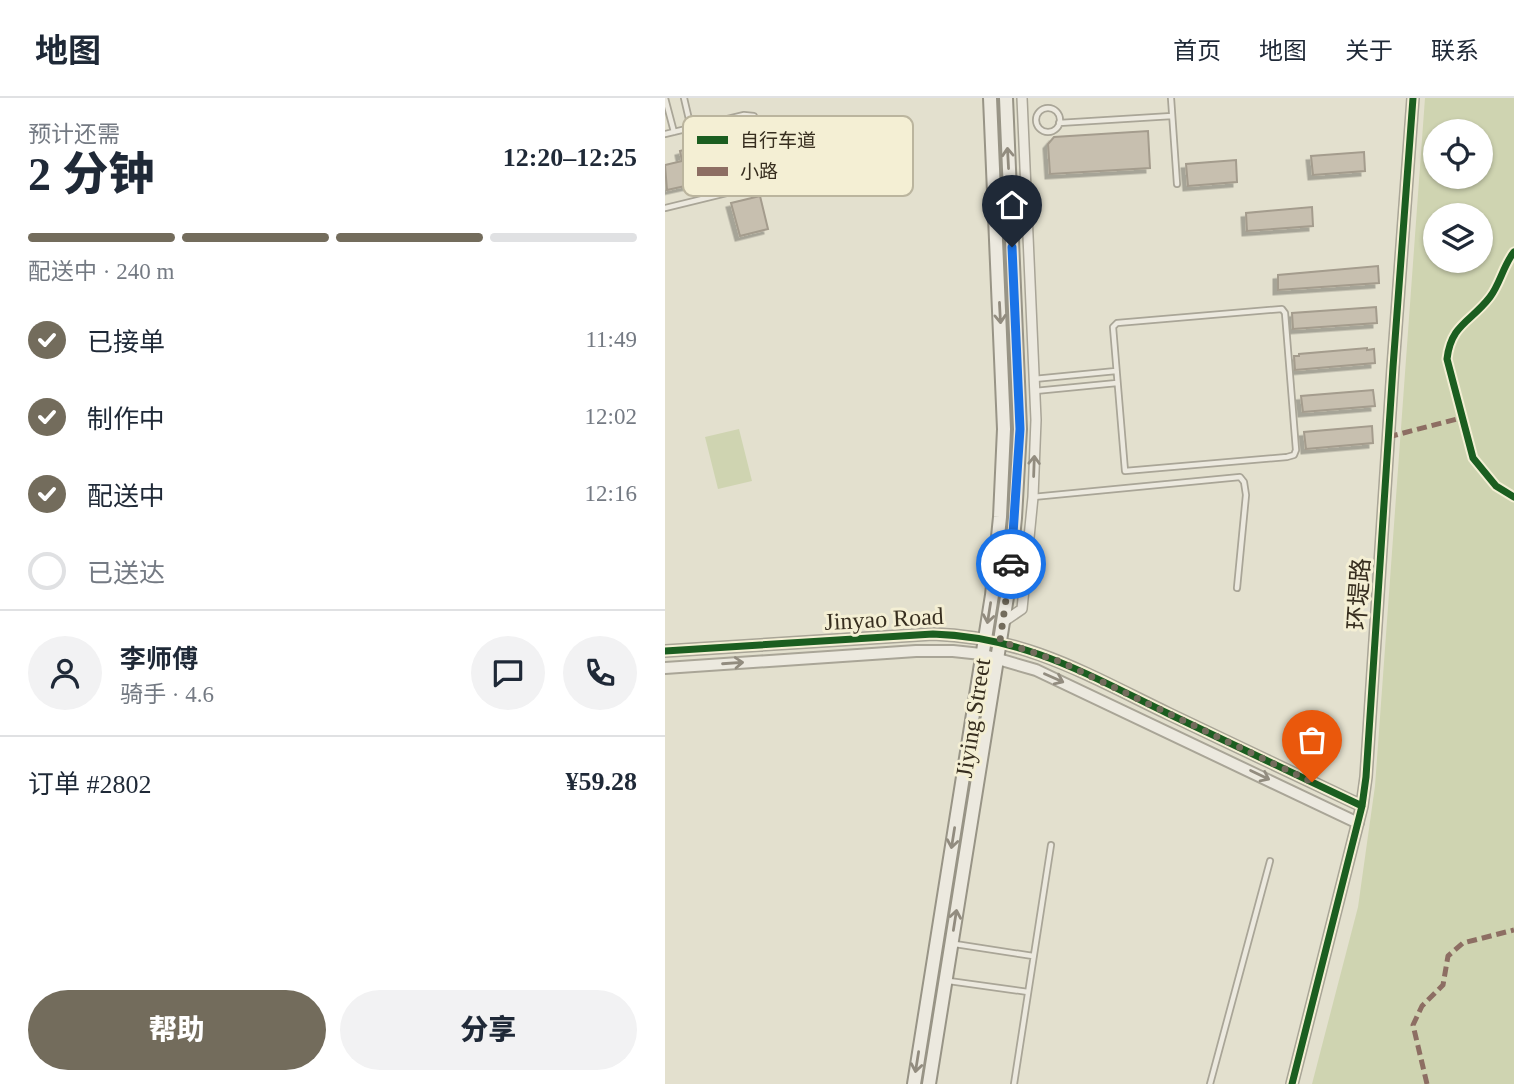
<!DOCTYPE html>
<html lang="zh">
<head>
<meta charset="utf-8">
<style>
	:root { --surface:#fff; --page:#f2f2f3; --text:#1f2937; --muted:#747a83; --line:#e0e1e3; --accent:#736c5c }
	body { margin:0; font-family:"Times New Roman","Noto Sans SC",serif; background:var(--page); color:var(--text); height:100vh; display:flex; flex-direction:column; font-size:26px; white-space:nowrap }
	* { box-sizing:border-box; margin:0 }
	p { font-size:23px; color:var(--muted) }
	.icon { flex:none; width:38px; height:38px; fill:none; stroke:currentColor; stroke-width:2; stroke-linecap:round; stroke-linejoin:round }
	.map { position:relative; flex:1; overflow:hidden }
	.drawer { display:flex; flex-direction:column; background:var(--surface); width:665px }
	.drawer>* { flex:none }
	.fabs { position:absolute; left:758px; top:21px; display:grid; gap:14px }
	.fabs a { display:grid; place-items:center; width:70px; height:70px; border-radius:50%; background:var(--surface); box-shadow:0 2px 5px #0004; font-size:35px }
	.pin { position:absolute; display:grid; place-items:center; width:60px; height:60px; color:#fff; margin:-72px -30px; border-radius:50% 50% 50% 0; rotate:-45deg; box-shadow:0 0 7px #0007 }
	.pin .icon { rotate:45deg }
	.courier { position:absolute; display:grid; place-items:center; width:70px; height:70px; margin:-35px; border:5px solid #1a73e8; border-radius:50%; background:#fff; color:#222; box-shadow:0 2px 9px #0007 }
	.headline em { font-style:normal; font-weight:800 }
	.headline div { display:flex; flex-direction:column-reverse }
	.headline { display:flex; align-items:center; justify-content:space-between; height:119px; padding:0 28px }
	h1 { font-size:46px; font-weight:800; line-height:52px }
	.bar { display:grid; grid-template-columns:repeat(4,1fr); gap:10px 7px; align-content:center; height:84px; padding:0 28px }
	.bar i { height:9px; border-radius:5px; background:var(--line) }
	.bar .on { background:var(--accent) }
	.bar p { grid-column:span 4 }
	.line { display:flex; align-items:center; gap:18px; padding:0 28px; border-top:2px solid var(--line) }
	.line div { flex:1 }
	.round { display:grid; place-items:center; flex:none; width:74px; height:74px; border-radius:37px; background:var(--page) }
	ol { padding:0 28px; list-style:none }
	li { display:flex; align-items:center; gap:21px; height:77px }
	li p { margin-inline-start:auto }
	li .icon { padding:7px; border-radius:50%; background:var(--accent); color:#fff; stroke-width:4 }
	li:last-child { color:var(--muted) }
	li i { width:38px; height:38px; border:4px solid var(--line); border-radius:50% }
	.primary-button { display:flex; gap:14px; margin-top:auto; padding:14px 28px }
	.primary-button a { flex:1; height:80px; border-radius:42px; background:var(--accent); color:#fff; font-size:28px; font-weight:800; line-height:80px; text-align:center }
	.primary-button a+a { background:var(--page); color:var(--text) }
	header { display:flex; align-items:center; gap:42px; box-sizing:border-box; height:98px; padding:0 35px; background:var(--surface); border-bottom:2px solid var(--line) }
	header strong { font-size:33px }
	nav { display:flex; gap:38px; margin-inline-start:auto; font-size:24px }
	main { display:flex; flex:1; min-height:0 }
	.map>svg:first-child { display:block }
</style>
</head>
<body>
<header>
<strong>地图</strong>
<nav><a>首页</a><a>地图</a><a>关于</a><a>联系</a></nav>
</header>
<main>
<section class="drawer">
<div class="headline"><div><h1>2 分钟</h1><p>预计还需</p></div><em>12:20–12:25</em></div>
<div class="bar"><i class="on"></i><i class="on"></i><i class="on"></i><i></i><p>配送中 · 240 m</p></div>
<ol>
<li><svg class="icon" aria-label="check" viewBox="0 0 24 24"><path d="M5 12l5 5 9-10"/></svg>已接单<p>11:49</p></li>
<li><svg class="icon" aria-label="check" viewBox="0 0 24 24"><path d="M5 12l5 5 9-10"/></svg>制作中<p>12:02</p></li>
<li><svg class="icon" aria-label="check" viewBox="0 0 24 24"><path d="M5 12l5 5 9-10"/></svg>配送中<p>12:16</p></li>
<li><i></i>已送达</li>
</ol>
<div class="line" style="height:126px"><a class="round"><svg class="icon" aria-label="person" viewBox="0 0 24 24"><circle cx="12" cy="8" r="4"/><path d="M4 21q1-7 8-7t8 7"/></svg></a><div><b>李师傅</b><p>骑手 · 4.6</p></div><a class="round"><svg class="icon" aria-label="chat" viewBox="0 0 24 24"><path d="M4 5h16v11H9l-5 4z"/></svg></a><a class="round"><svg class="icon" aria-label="phone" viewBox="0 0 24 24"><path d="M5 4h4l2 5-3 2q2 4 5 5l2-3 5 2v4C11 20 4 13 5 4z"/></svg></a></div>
<div class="line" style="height:91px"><div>订单 #2802</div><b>¥59.28</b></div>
<div class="primary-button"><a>帮助</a><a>分享</a></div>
</section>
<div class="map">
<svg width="849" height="986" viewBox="0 0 849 986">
	<defs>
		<filter id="shadow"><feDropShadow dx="-4.5" dy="4.5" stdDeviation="0" flood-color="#0004"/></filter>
	</defs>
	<rect width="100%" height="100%" fill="#e3e0ce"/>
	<path fill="#cfd4b1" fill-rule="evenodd" d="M 760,0 L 849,0 L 849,986 L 647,986 L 693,809 L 710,688 ZM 816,33 L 816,79 L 770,79 L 770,33 ZM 816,117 L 816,163 L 770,163 L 770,117 Z
		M 74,331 L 87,383 L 53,391 L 40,339 Z"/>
	<path fill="#c7bfaf" stroke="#a49c8d" stroke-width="2" filter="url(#shadow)" d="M 82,28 L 93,72 L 2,92 L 0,67 L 17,63 L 15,53 L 30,49 L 32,59 L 60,52 L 55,35 Z
		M 483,33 L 485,70 L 385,76 L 383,46 L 389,39 Z
		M 699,54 L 700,73 L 648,77 L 646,58 Z
		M 571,62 L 572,84 L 523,88 L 521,66 Z
		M 95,98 L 103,131 L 75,138 L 66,105 Z
		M 647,109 L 648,128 L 582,133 L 581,115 Z
		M 713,168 L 714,185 L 613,192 L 613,177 Z
		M 711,209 L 712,225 L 628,231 L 627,215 Z
		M 702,250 L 702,252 L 709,251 L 710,265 L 630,272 L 629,258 L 634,258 L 634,256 Z
		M 708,292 L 710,308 L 638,314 L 636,298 Z
		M 707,328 L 708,345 L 641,351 L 639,334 Z"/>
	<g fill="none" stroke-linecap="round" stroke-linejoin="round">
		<g stroke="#a9a597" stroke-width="8">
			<path id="service" d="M 0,0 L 9,34
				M 19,0 L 26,30
				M 506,0 L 512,86
				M371 22a12 12 0 1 1 24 0a12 12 0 1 1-24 0Z
				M 394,25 L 507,18
				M 0,36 L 79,17 L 89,18 L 105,80 L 99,86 L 0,110
				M 617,211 L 620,215 L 631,352 L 629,357 L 622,359 L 460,373 L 448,229 L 452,225 Z
				M 369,281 L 451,273
				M 370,293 L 452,285
				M 368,399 L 575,379 L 579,384 L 581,397 L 572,490
				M 290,846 L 368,858
				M 284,883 L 363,894
				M 349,986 L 386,747
				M 545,986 L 605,763"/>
		</g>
		<g stroke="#a9a597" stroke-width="12">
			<path id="minor" d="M 338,524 L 357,511 L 368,399 L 371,322 L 357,0"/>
		</g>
		<g stroke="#a9a597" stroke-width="14">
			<path id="tertiary" d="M 0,553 L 268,536 C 361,539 423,577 504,616 C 568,647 633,677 697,708
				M 0,570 L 251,553 L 288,553 L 316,556 L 371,572 L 693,725
				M 627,986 L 697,708 L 701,679 L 728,269 L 748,0"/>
		</g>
		<g stroke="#989486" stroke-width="16">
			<path id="secondary" d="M 249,986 L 327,497 L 335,419 L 339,331 L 325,0
				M 264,986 L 342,499 L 350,420 L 355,331 L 341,0"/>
		</g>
		<use href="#service" stroke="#ece9df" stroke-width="4.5"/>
		<use href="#minor" stroke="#ece9df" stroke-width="9"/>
		<use href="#tertiary" stroke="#ece9df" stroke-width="10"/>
		<use href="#secondary" stroke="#ece9df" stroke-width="12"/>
		<path stroke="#8d6e63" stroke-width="5" stroke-dasharray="10 5" stroke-linecap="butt" d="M 723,339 L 796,320
			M 762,986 L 748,927 L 757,908 L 778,887 L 783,858 L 798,845 L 849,832"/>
		<g stroke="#f4efd4" stroke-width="11">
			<path id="cycleway" d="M 849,154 C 838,168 835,186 825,199 C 806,224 786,226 782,261 L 808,360 L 831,388 L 849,399
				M 0,553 L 268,536 C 361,539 423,577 504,616 C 568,647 633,677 697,708
				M 627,986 L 697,708 L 701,679 L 728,269 L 748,0"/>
		</g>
		<use href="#cycleway" stroke="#1b5e20" stroke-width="7"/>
	</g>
	<defs><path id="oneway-shaft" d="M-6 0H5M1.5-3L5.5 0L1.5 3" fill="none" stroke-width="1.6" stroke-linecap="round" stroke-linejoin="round" transform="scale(1.75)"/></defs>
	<g stroke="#928c7f">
		<use href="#oneway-shaft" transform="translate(343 60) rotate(-93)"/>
		<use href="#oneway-shaft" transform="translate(335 215) rotate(87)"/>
		<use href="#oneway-shaft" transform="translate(369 368) rotate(-88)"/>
		<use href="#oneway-shaft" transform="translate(324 515) rotate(99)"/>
		<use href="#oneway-shaft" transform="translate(68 565) rotate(-4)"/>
		<use href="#oneway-shaft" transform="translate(389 580) rotate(24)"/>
		<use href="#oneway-shaft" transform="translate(595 677) rotate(26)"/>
		<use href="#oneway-shaft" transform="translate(288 740) rotate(99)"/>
		<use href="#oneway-shaft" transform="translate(290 822) rotate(-81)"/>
		<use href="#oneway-shaft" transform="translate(252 964) rotate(99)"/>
	</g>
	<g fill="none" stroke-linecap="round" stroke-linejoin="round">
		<path stroke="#736c5c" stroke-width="7" stroke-dasharray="0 12.6" d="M 346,466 L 335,543 L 396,564 L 647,684"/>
		<path stroke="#1a73e8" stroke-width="9" d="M 346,466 L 355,331 L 347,149"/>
	</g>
	<g text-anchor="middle" stroke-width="6" stroke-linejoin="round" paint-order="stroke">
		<g font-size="24" fill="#372e1f" stroke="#f4efd4">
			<text transform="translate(694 496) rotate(-86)" y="8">环堤路</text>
			<text transform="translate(219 521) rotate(-3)" y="8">Jinyao Road</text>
			<text transform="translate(308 620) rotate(-81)" y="8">Jiying Street</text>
		</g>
	</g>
	<rect x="18" y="18" width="230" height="80" rx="10" fill="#f4efd4" stroke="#bbb59e" stroke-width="2"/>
	<rect x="32" y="38" width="31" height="8" fill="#1b5e20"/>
	<rect x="32" y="69" width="31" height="9" fill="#8d6e63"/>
	<g font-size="19" fill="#372e1f">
		<text x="75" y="49">自行车道</text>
		<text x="75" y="80">小路</text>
	</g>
</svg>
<div class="fabs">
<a><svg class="icon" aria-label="locate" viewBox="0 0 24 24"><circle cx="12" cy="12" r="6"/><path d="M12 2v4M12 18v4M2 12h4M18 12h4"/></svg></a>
<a><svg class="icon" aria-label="layers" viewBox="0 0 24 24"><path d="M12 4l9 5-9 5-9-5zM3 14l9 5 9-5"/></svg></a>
</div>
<div class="pin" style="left:647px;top:684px;background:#ea580c"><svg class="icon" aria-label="bag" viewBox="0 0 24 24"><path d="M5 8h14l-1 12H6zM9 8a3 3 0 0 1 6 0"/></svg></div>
<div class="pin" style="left:347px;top:149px;background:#1f2937"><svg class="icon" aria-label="home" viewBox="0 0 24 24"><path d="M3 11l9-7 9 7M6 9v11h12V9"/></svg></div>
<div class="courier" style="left:346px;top:466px"><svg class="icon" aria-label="car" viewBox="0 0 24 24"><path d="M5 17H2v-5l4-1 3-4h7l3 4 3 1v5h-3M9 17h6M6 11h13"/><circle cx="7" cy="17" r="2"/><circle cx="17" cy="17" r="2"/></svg></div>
</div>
</main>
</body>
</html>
